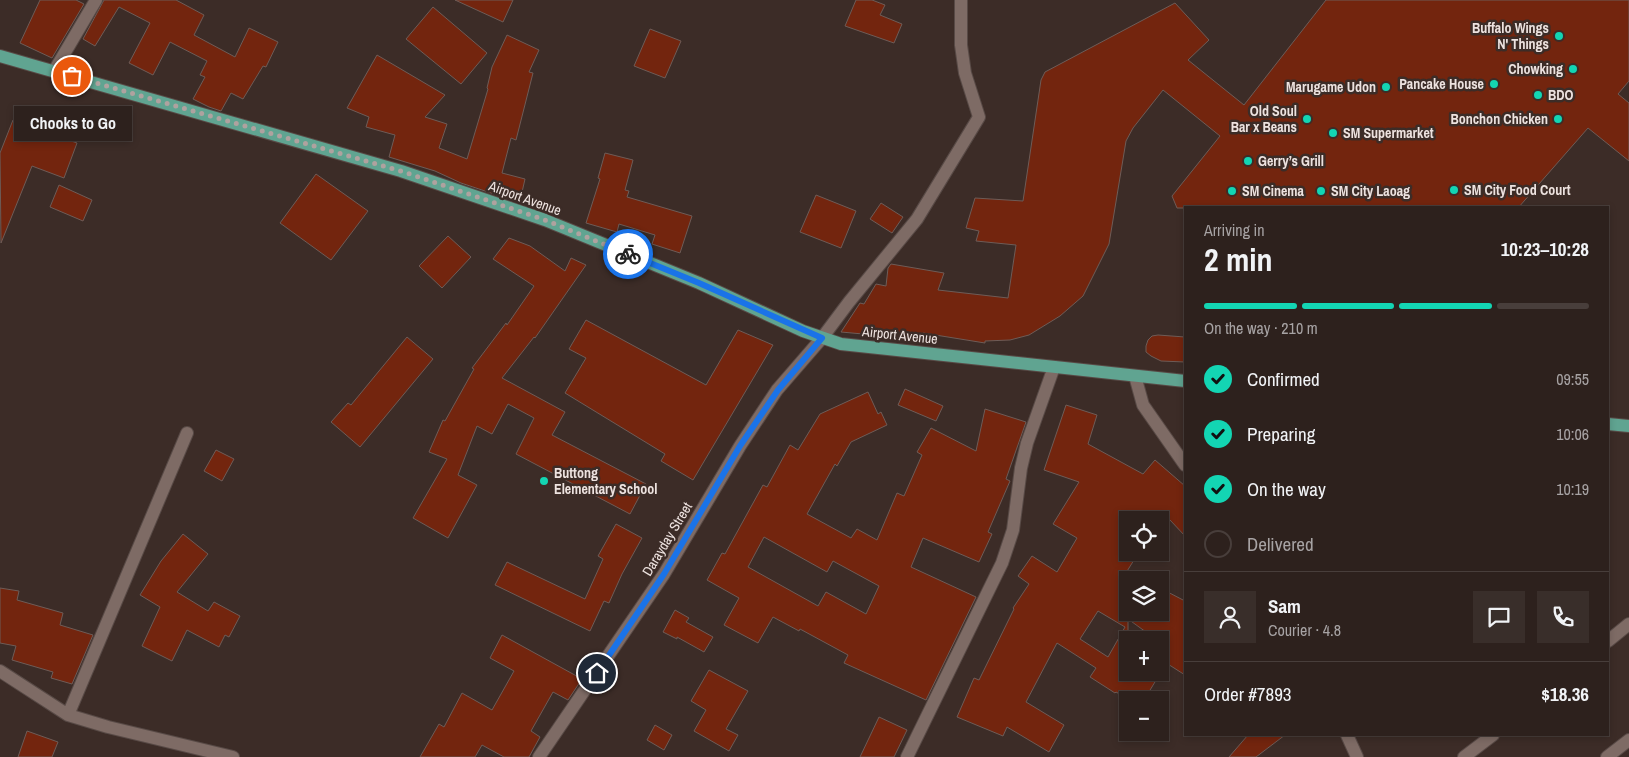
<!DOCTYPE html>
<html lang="en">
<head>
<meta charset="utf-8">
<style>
	:root { --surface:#2d211d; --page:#392e2a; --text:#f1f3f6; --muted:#a7a3a4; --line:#483e3b; --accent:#13d5b3 }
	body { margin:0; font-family:"Archivo Narrow",sans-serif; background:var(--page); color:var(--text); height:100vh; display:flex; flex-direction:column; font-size:19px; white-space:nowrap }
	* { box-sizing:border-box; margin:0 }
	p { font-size:16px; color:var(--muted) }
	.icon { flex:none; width:28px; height:28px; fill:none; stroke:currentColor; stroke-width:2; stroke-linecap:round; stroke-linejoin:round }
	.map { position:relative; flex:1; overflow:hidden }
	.drawer { position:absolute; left:1184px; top:206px; width:425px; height:530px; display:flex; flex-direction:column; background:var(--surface); border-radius:0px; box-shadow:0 2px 8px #0003,0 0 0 1px var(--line) }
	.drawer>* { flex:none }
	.buttons { position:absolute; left:1119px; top:511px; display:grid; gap:10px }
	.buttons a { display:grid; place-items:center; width:50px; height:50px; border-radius:0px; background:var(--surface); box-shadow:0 2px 8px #0003,0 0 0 1px var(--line); font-size:25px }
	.pin { position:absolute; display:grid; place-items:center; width:42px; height:42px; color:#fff; margin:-21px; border:2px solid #fff; border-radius:50%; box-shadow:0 1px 5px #0007 }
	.courier { position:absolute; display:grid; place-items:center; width:50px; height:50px; margin:-25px; border:4px solid #1a73e8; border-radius:50%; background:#fff; color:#222; box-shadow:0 1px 6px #0007 }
	.bubble { position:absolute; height:35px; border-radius:0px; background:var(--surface); box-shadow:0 2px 8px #0003,0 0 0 1px var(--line); font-size:16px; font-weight:700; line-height:35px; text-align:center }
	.summary em { font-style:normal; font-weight:700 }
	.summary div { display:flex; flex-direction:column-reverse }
	.summary { display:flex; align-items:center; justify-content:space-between; height:85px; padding:0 20px }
	h1 { font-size:32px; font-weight:700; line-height:38px }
	.bar { display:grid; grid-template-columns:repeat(4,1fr); gap:8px 5px; align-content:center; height:60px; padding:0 20px }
	.bar i { height:6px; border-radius:4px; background:var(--line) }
	.bar .current { background:var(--accent) }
	.bar p { grid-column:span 4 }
	.line { display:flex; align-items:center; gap:12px; padding:0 20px; border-top:1px solid var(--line) }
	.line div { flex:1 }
	.round { display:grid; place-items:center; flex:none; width:52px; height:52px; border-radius:0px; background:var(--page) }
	ol { padding:0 20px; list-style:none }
	li { display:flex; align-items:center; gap:15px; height:55px }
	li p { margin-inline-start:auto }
	li .icon { padding:5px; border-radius:50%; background:var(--accent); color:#111; stroke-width:4 }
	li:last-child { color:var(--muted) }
	li i { width:28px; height:28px; border:2px solid var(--line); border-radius:50% }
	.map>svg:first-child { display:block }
</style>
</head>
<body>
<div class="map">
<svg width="1629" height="757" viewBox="0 0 1629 757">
	<rect width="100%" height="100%" fill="#3c2c27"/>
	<path fill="#73250e" stroke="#6e5c57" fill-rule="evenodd" d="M 40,0 L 76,0 L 84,4 L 52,58 L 20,43 Z
		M 104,0 L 176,0 L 204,15 L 194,35 L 235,57 L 249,28 L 278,42 L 266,67 L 263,66 L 243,99 L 231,93 L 221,111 L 209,107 L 193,99 L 205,77 L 200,75 L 207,61 L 170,42 L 153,75 L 129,63 L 150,23 L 119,7 L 95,46 L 83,39 Z
		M 455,0 L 513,0 L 503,22 Z
		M 856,0 L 872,0 L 885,5 L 880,15 L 902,24 L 894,43 L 845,26 Z
		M 1326,0 L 1629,0 L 1629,81 L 1618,94 L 1629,103 L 1629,161 L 1588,128 L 1518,208 L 1177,208 L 1172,196 L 1220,136 L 1163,90 L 1133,128 L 1126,141 L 1109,244 L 1083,296 L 1060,316 L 1029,335 L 1010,340 L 985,341 L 985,343 L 923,333 L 920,342 L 896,337 L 841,332 L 860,303 L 864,304 L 876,284 L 886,286 L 888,268 L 891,264 L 944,273 L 938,290 L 1008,298 L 1016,245 L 976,241 L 979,231 L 966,228 L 975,198 L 1023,201 L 1041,80 L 1045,72 L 1175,3 L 1209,40 L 1188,60 L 1244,105 Z
		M 433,7 L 487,53 L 461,84 L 406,39 Z
		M 650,29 L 681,41 L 665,78 L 634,66 Z
		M 507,35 L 539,50 L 529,72 L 533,73 L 516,140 L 511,138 L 502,173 L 525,179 L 520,201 L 503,197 L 461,183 L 435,171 L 389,157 L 395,135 L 366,127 L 369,117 L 347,108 L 377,55 L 445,95 L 425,117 L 447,124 L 439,148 L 467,159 L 488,89 L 487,88 L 492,67 Z
		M 13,120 L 77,143 L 64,178 L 32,166 L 1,243 L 0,153 Z
		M 605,153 L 633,160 L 625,190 L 629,191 L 627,197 L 692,216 L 680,253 L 652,244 L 655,235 L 619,224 L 617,232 L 586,223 L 600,179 L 598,178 Z
		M 316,174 L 368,211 L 331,260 L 280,223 Z
		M 59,185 L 92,200 L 83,221 L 50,207 Z
		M 816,195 L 856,211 L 841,248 L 800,232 Z
		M 881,203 L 903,217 L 892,233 L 870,219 Z
		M 448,236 L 471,257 L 442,288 L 419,266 Z
		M 509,238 L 530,246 L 565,271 L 571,258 L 586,265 L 535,338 L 534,337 L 502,378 L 565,412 L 552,435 L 646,484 L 630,514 L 516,454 L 534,418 L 508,404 L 492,434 L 477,426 L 458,475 L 477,485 L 448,538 L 413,518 L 447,459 L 429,452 L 443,420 L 445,421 L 474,369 L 472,368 L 506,323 L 507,325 L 534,286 L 493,259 Z
		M 586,320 L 706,385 L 738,330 L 773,345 L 693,480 L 661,461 L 665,454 L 565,393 L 586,358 L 569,349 Z
		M 1158,335 L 1185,337 L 1185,362 L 1161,361 L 1151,356 L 1146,352 L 1146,346 L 1148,340 L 1152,336 Z
		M 407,337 L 433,359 L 360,447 L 331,422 L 348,403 L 351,405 Z
		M 905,389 L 943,406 L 936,421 L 898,405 Z
		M 868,392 L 878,414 L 881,412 L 887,425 L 851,442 L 837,466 L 835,464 L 807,514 L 851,538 L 857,529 L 877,540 L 897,493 L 904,496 L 922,455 L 917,452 L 931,428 L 976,451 L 985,409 L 1026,422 L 1006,479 L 1010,481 L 988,532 L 992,534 L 979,562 L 923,538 L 911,567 L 976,597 L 926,700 L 844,663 L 848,655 L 800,629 L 799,631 L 773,617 L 758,643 L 724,625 L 739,598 L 707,580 L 722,553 L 725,554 L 763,485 L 767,487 L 790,445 L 798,450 L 820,414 ZM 764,537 L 827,572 L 833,561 L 879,586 L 866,614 L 826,592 L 818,606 L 748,567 Z
		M 1066,405 L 1097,415 L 1088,444 L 1143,474 L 1155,460 L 1185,486 L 1185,536 L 1170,520 L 1168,522 L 1162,516 L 1160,520 L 1128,520 L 1128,552 L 1139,552 L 1124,576 L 1128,578 L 1128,612 L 1160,612 L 1160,588 L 1185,601 L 1185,675 L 1160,659 L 1160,640 L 1157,640 L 1128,619 L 1128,672 L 1161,672 L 1144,700 L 1130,700 L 1116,692 L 1115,693 L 1090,677 L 1096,668 L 1057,643 L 1026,702 L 1064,725 L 1049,752 L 1007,727 L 1003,736 L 957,717 L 974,678 L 979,680 L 1014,609 L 1013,608 L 1029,584 L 1018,576 L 1032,556 L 1057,572 L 1077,538 L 1053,524 L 1079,482 L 1044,470 ZM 1098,611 L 1125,627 L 1108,657 L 1080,639 Z
		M 216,450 L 234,459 L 222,481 L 204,471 Z
		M 616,524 L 642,538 L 622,574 L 609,603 L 604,601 L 590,631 L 495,585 L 507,562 L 585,599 L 603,559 L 598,556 Z
		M 183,534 L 208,554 L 177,592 L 208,611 L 214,602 L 240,616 L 229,637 L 225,635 L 219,647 L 187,630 L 172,661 L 142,646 L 160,607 L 140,595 L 161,561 Z
		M 0,588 L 19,591 L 17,600 L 63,613 L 60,625 L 93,635 L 72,684 L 51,678 L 53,672 L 12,660 L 16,646 L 0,643 Z
		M 675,610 L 689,618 L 686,622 L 713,637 L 704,652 L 677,637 L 677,639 L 663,632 Z
		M 502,635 L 582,679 L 568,700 L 553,692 L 531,731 L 540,737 L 529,757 L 504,757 L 482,745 L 475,757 L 420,757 L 439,724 L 444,727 L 462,693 L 492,710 L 514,671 L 490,658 Z
		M 709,670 L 748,691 L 726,729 L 738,735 L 729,751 L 694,731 L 706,710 L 691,701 Z
		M 879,717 L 907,730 L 894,757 L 860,757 Z
		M 655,725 L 672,735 L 664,750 L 647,740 Z
		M 27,731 L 58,742 L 52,757 L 18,757 Z
		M 1248,735 L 1285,735 L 1256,757 L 1229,757 Z"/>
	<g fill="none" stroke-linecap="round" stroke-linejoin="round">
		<g stroke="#584a46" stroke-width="14">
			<path id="street" d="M 54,71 L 96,0
				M 822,338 L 849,302 L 917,219 L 979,117 L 965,73 L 961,45 L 961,0
				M 1135,376 L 1143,405 L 1185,465
				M 1608,641 L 1629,624
				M 0,671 L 68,715 L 108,727 L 233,757
				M 68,715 L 187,433
				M 1347,735 L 1357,757
				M 907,757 L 1002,563 L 1013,530 L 1021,468 L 1027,443 L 1054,367
				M 1464,757 L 1493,735
				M 1607,757 L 1629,740"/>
		</g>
		<g stroke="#584a46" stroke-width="14">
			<path id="secondary" d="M 539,757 L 664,574 L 740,446 L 777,390 L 822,338"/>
		</g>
		<g stroke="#584a46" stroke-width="14">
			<path id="primary" d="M 0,56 L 401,171 L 545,220 L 699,283 L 803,331 L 841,344 L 1185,381
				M 1608,424 L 1629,426"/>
		</g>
		<use href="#street" stroke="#7e6b65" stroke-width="12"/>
		<use href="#secondary" stroke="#7e6b65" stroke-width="12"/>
		<use href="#primary" stroke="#60a491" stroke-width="12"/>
	</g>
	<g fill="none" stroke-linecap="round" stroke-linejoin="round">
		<path stroke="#afa29f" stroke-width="5" stroke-dasharray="0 9" d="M 72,76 L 401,171 L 545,220 L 628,254"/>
		<path stroke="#1a73e8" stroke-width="6" d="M 597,673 L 664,574 L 740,446 L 778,390 L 822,338 L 699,283 L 628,254"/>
	</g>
	<g fill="#13d5b3" stroke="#3c2c27" stroke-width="2">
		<circle cx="1559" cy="36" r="5"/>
		<circle cx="1573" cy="69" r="5"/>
		<circle cx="1494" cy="84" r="5"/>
		<circle cx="1386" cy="87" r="5"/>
		<circle cx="1538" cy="95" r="5"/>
		<circle cx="1307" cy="119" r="5"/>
		<circle cx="1558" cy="119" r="5"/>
		<circle cx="1333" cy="133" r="5"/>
		<circle cx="1248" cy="161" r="5"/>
		<circle cx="1454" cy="190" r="5"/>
		<circle cx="1232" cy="191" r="5"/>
		<circle cx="1321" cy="191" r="5"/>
		<circle cx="544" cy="481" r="5"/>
	</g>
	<g text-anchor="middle" stroke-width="5" stroke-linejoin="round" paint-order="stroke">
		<g font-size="14" font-weight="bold" fill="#ede2df" stroke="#3c2c27" text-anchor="start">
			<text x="1549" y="33" text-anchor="end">Buffalo Wings<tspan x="1549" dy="16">N' Things</tspan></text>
			<text x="1563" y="74" text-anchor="end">Chowking</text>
			<text x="1484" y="89" text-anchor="end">Pancake House</text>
			<text x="1376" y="92" text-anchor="end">Marugame Udon</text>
			<text x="1548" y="100">BDO</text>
			<text x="1297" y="116" text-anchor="end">Old Soul<tspan x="1297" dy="16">Bar x Beans</tspan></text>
			<text x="1548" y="124" text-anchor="end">Bonchon Chicken</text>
			<text x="1343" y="138">SM Supermarket</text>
			<text x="1258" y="166">Gerry’s Grill</text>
			<text x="1464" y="195">SM City Food Court</text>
			<text x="1242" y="196">SM Cinema</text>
			<text x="1331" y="196">SM City Laoag</text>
			<text x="554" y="478">Buttong<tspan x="554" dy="16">Elementary School</tspan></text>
		</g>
		<g font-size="14" fill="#ede2df" stroke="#3c2c27">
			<text transform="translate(525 198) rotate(20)" y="5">Airport Avenue</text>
			<text transform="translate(900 335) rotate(6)" y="5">Airport Avenue</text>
			<text transform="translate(667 539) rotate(-59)" y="5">Darayday Street</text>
		</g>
	</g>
</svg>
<div class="buttons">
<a><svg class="icon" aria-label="locate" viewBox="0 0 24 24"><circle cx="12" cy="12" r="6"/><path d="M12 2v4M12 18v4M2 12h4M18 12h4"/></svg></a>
<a><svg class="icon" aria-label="layers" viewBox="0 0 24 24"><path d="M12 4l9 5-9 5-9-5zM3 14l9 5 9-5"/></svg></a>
<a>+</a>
<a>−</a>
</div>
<div class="pin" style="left:72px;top:76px;background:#ea580c"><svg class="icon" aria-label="bag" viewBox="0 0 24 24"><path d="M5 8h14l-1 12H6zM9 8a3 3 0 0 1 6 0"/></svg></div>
<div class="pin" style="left:597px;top:673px;background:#1f2937"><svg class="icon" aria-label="home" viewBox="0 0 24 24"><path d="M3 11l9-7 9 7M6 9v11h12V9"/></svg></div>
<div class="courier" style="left:628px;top:254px"><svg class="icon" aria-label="bike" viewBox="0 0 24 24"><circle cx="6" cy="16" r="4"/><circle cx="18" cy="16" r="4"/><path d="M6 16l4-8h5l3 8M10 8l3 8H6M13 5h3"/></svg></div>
<div class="bubble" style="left:14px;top:106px;width:118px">Chooks to Go</div>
<section class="drawer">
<div class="summary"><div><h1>2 min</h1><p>Arriving in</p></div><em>10:23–10:28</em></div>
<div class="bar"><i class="current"></i><i class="current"></i><i class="current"></i><i></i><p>On the way · 210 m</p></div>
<ol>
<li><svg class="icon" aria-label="check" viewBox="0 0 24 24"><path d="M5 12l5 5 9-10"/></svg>Confirmed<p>09:55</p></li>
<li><svg class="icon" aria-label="check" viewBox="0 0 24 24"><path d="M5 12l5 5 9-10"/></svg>Preparing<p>10:06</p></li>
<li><svg class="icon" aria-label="check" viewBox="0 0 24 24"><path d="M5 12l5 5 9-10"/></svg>On the way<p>10:19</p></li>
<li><i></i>Delivered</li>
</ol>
<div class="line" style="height:90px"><a class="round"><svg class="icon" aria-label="person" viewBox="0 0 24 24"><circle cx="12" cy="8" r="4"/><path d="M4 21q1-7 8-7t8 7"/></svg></a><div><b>Sam</b><p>Courier · 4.8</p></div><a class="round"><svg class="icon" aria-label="chat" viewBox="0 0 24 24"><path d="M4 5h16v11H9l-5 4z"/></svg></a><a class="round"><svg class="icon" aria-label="phone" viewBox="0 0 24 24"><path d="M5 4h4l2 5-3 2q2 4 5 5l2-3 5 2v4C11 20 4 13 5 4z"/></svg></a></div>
<div class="line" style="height:65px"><div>Order #7893</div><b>$18.36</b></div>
</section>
</div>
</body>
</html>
